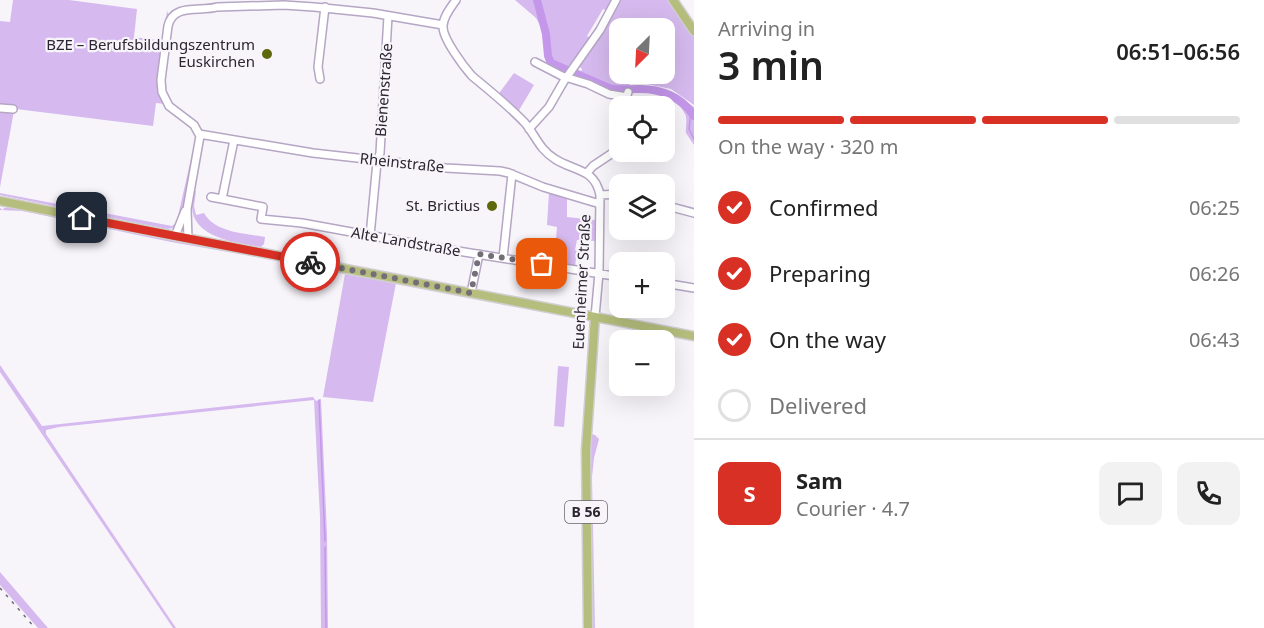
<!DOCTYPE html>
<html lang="en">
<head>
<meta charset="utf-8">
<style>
	:root { --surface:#fff; --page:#f2f2f2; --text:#222; --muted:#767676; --line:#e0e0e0; --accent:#d93025 }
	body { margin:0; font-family:"Noto Sans",sans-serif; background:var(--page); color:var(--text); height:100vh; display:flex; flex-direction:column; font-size:22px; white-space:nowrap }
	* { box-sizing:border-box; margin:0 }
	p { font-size:20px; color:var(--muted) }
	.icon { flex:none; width:33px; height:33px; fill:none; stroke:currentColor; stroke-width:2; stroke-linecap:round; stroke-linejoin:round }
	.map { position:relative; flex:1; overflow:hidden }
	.panel { display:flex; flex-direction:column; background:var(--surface); width:570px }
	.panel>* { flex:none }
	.needle { width:39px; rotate:204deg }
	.controls { position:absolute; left:609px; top:18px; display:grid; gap:12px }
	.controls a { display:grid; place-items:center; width:66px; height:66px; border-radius:12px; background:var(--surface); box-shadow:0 6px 24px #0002; font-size:30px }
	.pin { position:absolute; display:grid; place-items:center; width:51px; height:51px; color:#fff; margin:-26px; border-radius:12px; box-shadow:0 3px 9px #0006 }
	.courier { position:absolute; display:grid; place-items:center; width:60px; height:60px; margin:-30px; border:4px solid #d93025; border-radius:50%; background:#fff; color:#222; box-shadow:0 2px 8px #0007 }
	.summary em { font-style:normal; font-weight:600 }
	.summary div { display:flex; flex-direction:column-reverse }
	.summary { display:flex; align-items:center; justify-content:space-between; height:102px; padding:0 24px }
	h1 { font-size:39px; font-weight:600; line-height:45px }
	.bar { display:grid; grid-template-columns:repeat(4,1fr); gap:9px 6px; align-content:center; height:72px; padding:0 24px }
	.bar i { height:8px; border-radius:4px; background:var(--line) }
	.bar .selected { background:var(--accent) }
	.bar p { grid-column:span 4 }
	.line { display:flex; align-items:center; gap:15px; padding:0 24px; border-top:2px solid var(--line) }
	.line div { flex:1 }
	.round { display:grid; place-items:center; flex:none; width:63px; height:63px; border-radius:12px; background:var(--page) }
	ol { padding:0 24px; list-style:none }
	li { display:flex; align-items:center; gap:18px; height:66px }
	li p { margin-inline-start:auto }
	li .icon { padding:6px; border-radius:50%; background:var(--accent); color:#fff; stroke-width:4 }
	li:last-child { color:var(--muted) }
	li i { width:33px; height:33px; border:3px solid var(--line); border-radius:50% }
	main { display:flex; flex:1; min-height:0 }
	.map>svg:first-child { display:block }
</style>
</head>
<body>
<main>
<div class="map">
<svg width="694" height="628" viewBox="0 0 694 628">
	<rect width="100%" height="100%" fill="#f7f4fa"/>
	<path fill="#d6baef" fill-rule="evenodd" d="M 13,0 L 69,0 L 137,9 L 134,37 L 163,41 L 167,11 L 169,16 L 167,21 L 159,84 L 165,104 L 156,103 L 153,126 L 0,107 L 0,21 L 10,22 Z
		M 515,0 L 613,0 L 608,11 L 603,9 L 587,36 L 591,38 L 568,67 L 569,68 L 566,74 L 550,66 L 546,62 L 541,27 L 536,18 Z
		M 619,0 L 670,0 L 694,36 L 694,105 L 671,89 L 633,81 L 629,85 L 626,93 L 614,93 L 571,76 L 576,69 L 581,71 L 582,70 L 582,69 L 579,66 L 579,64 L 605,26 ZM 620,28 L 664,28 L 664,74 L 620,74 Z
		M 514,73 L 534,85 L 518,112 L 497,96 Z
		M 633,85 L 669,91 L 694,107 L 694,145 L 686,133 C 685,127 688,120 685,114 C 677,96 648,90 630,91 L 631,90 C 646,89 658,91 672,97 L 673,95 L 661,90 L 632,88 Z
		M 0,109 L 14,111 L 0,187 Z
		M 196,137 L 193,150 L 195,151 L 187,195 L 179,221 L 173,228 L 167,229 L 0,195 L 0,193 L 172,226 L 176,223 L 178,216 Z
		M 194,191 L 196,191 L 194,206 L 196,215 L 204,213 C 215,233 245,233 265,237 L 264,244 L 261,247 C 237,243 192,238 192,206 C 192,201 193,196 194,191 Z
		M 549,192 L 567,197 L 567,217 L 596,220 L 596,241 L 577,240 L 575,250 L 577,251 L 575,267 L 554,263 L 557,227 L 547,225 Z
		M 0,208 L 3,210 L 4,208 C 36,207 80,221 113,228 C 188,243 264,257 339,271 L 339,272 L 269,259 L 171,242 L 23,211 L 0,210 Z
		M 345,274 L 396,283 L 373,402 L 323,397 Z
		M 0,365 L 42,426 L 313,397 L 316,401 L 321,399 L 327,534 L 328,628 L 321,628 L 320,517 L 314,400 L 59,427 L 46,430 L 46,434 L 176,628 L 173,628 L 0,372 Z
		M 558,366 L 569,367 L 564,427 L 554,426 Z
		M 591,434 L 595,435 L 599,439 L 594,458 L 592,477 L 595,628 L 591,628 L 588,466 Z
		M 0,572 L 48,628 L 38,628 L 0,585 Z"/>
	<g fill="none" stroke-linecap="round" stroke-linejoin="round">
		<path stroke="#c597eb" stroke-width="1.5" d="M 691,112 L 689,129 L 694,139
			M 319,400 L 325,541
			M 325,547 L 326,628"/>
		<path stroke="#c597eb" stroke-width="8" d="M 537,0 L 546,34 L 548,56 L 551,63 L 609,88 C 619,91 628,89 637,89 C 660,88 682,97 694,116"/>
		<g stroke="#b5a6c4" stroke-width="10">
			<path id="minor" d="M 456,0 C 451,7 443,17 443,26 C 442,38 464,67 472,76 C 490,91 509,106 525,123 C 536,136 539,149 555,159 C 573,171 595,168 600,195 L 599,273 L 595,317
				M 535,62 L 562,76 L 588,84 L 609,94 L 627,97
				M 320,79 L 318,67 L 325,7
				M 624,106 L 628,92
				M 0,108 L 13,109
				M 529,129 L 549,107 L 564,81 L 600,30 L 616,0
				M 199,134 L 313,153 L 446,168 L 500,171 L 509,173 L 543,187 L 600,204
				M 234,140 L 222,199 L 263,207 L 261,219 L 302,223 L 439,248 L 620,277
				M 587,173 L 593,166 L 620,148
				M 600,195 L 620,194
				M 211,197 L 222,199
				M 664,205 L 694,213
				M 175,236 L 185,211
				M 370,236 L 377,162 L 380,153 L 388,16
				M 188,239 L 187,209 L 200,136 L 194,125 L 169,106 L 162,92 L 161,80 L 168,26 C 173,3 200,12 217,7 L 284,5 L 314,7 L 373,13 L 443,25
				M 503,258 L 512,174
				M 664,283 L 694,288
				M 471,293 L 479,254"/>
		</g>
		<g stroke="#d1cfd2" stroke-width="11">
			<path id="major" d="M 673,0 L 694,31
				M 0,201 L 175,236 L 694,336
				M 588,628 L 586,450 L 595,317"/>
		</g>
		<use href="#minor" stroke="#fff" stroke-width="7"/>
		<use href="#major" stroke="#b6be7d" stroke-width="8"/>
		<path stroke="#706b75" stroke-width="1.5" stroke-dasharray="3 6" stroke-linecap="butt" d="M 0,588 L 35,628"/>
	</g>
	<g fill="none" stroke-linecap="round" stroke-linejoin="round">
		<path stroke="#736e78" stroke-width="6" stroke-dasharray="0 10.8" d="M 310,262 L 471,293 L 479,254 L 542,264"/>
		<path stroke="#d93025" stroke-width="8" d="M 82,218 L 310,262"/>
	</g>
	<g fill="#5e680b" stroke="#f7f4fa" stroke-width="2">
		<circle cx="267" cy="54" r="6"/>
		<circle cx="492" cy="206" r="6"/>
	</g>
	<g text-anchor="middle" stroke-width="4.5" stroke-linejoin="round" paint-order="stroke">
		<rect fill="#f7f4fa" stroke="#69646e" stroke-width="1.5" x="565" y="501" width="42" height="22" rx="4.5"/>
		<g font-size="14" font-weight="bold" fill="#2c2632">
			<text x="586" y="517">B 56</text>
		</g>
		<g font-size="15" fill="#2c2632" stroke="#f7f4fa" text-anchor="end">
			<text x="255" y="50">BZE – Berufsbildungszentrum<tspan x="255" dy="17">Euskirchen</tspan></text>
			<text x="480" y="211">St. Brictius</text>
		</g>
		<g font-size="15" fill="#2c2632" stroke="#f7f4fa">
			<text transform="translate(384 90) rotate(-86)" y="5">Bienenstraße</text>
			<text transform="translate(402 163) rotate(6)" y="5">Rheinstraße</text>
			<text transform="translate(406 242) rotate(10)" y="5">Alte Landstraße</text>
			<text transform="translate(582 282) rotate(-87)" y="5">Euenheimer Straße</text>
		</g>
	</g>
</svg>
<div class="controls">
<a><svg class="needle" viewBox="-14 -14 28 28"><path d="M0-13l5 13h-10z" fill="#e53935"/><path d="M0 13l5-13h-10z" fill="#767676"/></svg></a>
<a><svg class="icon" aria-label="locate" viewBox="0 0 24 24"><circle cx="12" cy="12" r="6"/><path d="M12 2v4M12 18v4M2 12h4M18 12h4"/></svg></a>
<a><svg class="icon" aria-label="layers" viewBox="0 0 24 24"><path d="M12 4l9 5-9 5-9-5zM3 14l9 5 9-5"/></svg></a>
<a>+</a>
<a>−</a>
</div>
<div class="pin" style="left:542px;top:264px;background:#ea580c"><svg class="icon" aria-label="bag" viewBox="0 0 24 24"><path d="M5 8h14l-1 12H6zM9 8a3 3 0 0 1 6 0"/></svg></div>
<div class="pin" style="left:82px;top:218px;background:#1f2937"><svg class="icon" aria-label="home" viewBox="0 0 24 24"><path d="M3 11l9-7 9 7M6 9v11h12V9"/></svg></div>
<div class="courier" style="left:310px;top:262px"><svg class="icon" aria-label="bike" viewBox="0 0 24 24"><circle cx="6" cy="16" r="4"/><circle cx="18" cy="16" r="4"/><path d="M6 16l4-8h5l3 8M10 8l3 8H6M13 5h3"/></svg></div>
</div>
<section class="panel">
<div class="summary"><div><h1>3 min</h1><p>Arriving in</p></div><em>06:51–06:56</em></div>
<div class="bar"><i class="selected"></i><i class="selected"></i><i class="selected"></i><i></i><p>On the way · 320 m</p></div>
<ol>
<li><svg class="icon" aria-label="check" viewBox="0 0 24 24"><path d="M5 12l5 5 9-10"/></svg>Confirmed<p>06:25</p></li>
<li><svg class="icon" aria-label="check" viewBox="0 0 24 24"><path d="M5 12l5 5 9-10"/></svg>Preparing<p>06:26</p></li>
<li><svg class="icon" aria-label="check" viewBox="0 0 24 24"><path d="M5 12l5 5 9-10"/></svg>On the way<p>06:43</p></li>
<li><i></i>Delivered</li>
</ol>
<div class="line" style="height:108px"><b class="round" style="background:var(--accent);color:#fff">S</b><div><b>Sam</b><p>Courier · 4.7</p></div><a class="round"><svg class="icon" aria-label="chat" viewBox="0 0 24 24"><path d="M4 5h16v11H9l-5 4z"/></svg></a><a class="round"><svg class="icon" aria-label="phone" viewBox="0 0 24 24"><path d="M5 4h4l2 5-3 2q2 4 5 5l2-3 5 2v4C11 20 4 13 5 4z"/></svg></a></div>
</section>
</main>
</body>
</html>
